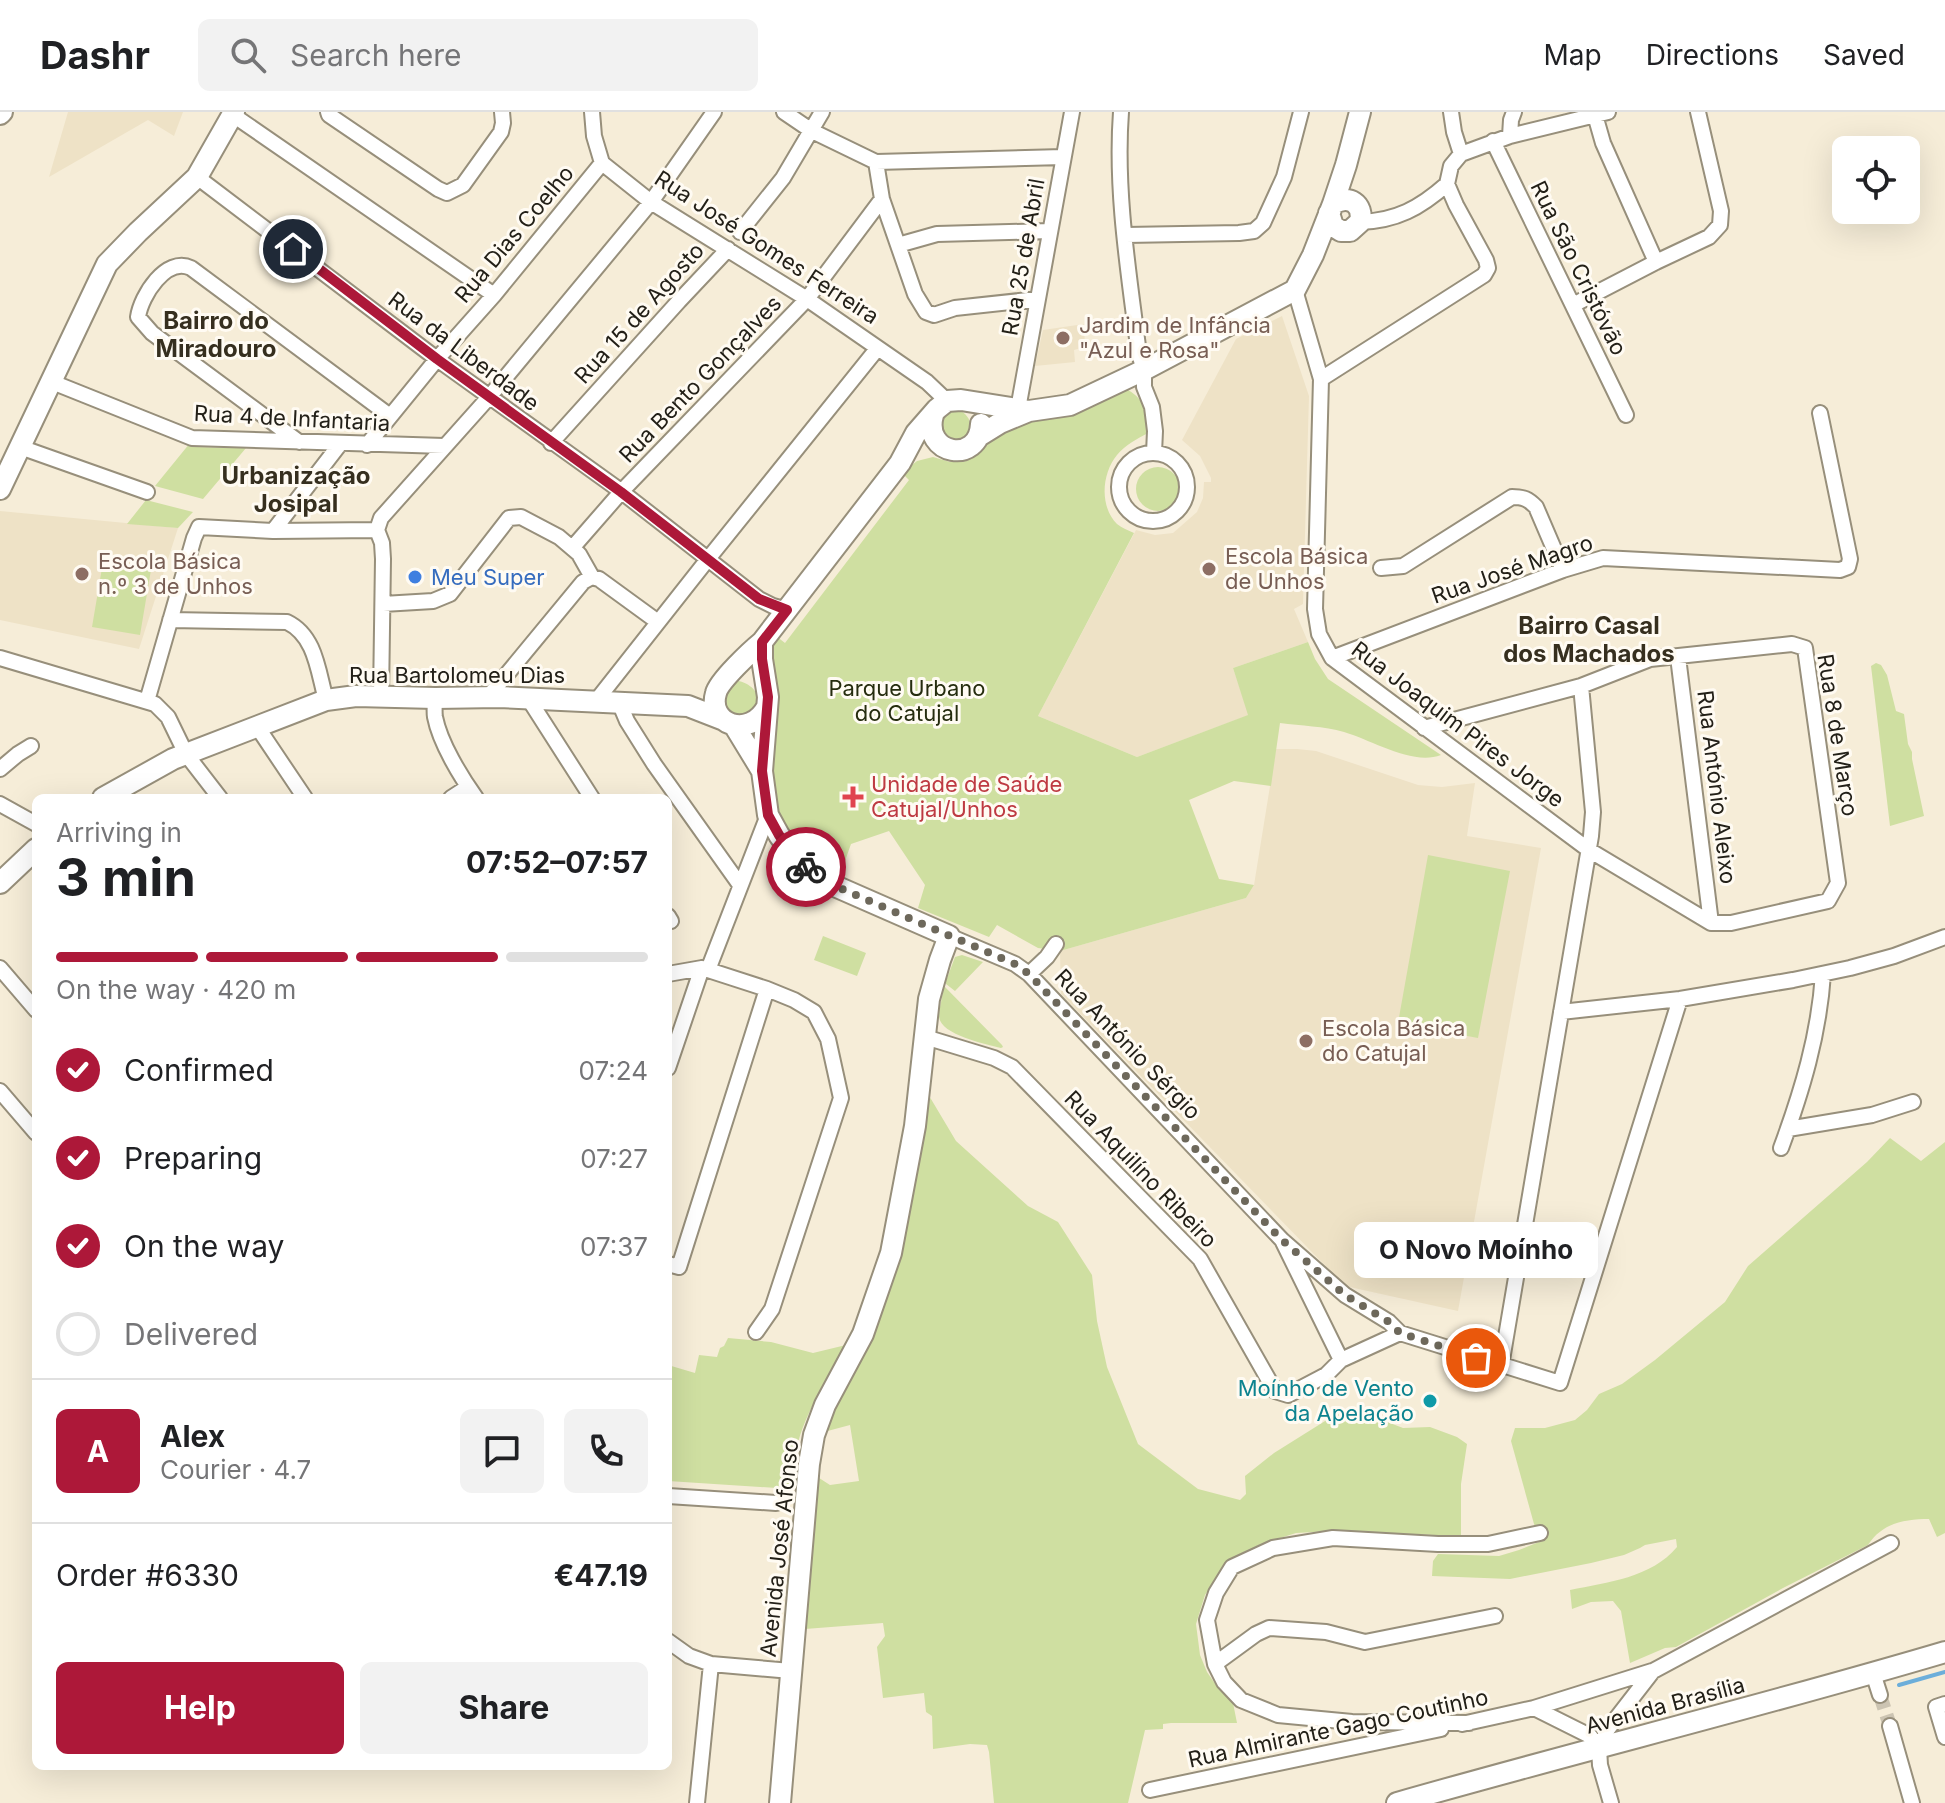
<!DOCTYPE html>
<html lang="en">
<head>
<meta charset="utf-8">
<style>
	:root { --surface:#fff; --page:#f2f2f2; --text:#202124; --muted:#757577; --line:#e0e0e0; --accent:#ad1839 }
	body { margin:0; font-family:Inter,sans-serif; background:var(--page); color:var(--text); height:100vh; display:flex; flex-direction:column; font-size:30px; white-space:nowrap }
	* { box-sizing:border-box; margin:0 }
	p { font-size:26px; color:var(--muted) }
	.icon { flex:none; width:44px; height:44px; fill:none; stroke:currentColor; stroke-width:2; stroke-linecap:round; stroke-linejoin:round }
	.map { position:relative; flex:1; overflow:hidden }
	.panel { position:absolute; left:32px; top:682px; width:640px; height:976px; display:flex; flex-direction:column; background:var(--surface); border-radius:12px; box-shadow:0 8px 32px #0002 }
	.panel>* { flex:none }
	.tools { position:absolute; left:1832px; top:24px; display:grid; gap:16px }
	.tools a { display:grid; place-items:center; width:88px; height:88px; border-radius:12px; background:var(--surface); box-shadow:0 8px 32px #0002; font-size:40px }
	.pin { position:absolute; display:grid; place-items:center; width:68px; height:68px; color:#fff; margin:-34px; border:4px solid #fff; border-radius:50%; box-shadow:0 2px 8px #0007 }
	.courier { position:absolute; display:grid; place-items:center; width:80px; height:80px; margin:-40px; border:6px solid #ad1839; border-radius:50%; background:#fff; color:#222; box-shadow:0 2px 10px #0007 }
	.bubble { position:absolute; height:56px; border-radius:12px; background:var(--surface); box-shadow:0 8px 32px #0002; font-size:26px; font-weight:700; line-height:56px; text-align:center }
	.overview em { font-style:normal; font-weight:700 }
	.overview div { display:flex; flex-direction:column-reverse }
	.overview { display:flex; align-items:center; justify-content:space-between; height:136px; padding:0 24px }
	h1 { font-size:52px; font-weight:700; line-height:60px }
	.bar { display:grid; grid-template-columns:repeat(4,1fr); gap:12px 8px; align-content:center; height:96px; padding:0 24px }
	.bar i { height:10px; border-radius:6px; background:var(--line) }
	.bar .selected { background:var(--accent) }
	.bar p { grid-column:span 4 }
	.line { display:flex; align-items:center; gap:20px; padding:0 24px; border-top:2px solid var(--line) }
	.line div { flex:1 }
	.round { display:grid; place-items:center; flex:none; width:84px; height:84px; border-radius:12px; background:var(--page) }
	ol { padding:0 24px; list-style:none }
	li { display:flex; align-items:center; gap:24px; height:88px }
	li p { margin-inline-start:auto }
	li .icon { padding:8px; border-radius:50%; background:var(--accent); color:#fff; stroke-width:4 }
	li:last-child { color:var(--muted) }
	li i { width:44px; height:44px; border:4px solid var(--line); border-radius:50% }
	.button { display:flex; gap:16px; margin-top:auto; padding:16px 24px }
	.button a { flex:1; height:92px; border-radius:12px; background:var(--accent); color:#fff; font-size:32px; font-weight:700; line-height:92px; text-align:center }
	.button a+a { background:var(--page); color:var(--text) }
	header { display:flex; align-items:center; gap:48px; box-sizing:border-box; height:112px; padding:0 40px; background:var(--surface); border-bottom:2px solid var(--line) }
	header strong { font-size:38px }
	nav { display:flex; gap:44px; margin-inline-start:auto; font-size:28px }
	.search { width:560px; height:72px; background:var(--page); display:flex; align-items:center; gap:20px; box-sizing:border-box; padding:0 28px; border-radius:12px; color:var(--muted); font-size:30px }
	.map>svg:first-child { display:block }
</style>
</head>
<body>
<header>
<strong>Dashr</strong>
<div class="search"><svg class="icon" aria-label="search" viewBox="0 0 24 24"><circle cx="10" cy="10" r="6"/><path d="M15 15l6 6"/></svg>Search here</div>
<nav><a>Map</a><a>Directions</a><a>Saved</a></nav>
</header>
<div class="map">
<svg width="1945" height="1691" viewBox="0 0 1945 1691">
	<rect width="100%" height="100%" fill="#f6edd8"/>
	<path fill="#eee2c6" d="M 68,0 L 183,0 L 174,24 L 148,8 L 49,65 Z
		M 1282,204 L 1309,284 L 1303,492 L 1294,497 L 1308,530 L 1233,556 L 1249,603 L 1137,645 L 1038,604 L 1136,418 L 1155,423 L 1173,421 L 1197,400 L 1203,386 L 1204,370 L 1211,370 L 1211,366 L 1200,344 L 1182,328 L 1236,227 Z
		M 1084,212 L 1085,235 L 1074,238 L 1075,250 L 1035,254 L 1043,218 Z
		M 0,399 L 178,416 L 139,537 L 0,508 Z
		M 1276,637 L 1297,637 L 1316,639 L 1418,673 L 1442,675 L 1475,671 L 1467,724 L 1541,736 L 1458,1199 L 1345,1174 L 1061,882 L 1060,839 L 1246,786 L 1254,773 Z"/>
	<path fill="#cfdfa1" d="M 1128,278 C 1147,289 1145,300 1148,321 C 1137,327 1125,333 1117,343 C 1102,361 1099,394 1117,412 C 1122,416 1128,418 1134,421 L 1038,604 L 1137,645 L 1248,603 L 1233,556 L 1308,530 L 1315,547 L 1328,567 L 1441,643 C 1412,654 1372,628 1344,620 C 1324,614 1301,614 1280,611 L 1271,674 L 1234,669 L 1189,688 L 1219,767 L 1254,773 L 1246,786 L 1060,839 L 1038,836 L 997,813 L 989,825 L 918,796 L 925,773 L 889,719 L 851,732 L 839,766 L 830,761 L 809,743 L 782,709 L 773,676 L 769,537 L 776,524 L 785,531 L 909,368 L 902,361 L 917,349 L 933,345 L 950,350 L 967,349 L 982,339 L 994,320 L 1118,279 Z
		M 957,297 C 981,307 970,335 944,326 L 939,307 L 946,299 Z
		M 190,331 L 196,335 L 246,336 L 203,387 L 155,374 Z
		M1136 377a22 22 0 1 1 44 0a22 22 0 1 1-44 0Z
		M 146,388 L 193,400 L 178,416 L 127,412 Z
		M 103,450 L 151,458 L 140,523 L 92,515 Z
		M 1876,551 L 1881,553 L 1887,563 L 1896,599 L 1904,602 L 1908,632 L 1912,640 L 1912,647 L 1924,704 L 1890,714 L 1871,554 Z
		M 738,569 C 751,571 765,584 754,598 C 752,600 746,604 743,605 L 726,601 L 721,584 L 732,570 Z
		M 1428,743 L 1510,759 L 1478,926 L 1398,911 Z
		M 823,824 L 866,841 L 857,864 L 814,848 Z
		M 962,843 L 983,850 L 955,879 L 946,872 L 946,869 L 955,845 Z
		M 945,875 L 1002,933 L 1003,935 L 1001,936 C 986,932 941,923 939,905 C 939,897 942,887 943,879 L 943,876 Z
		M 927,983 L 931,987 L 956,1029 L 1028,1094 L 1058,1110 L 1092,1163 L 1097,1209 L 1107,1255 L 1138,1332 L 1198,1377 L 1240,1388 L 1246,1382 L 1245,1364 L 1274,1341 L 1341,1299 L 1377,1306 L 1403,1316 L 1430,1315 L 1457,1325 L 1467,1332 L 1461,1372 L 1461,1424 L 1331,1419 L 1296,1421 L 1261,1432 L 1238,1443 L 1226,1452 L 1205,1483 L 1196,1512 L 1200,1543 L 1207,1560 L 1218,1576 L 1233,1591 L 1237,1611 L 1171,1611 L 1163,1612 L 1163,1617 L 1145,1618 L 1128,1691 L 994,1691 L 989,1640 L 987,1633 L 970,1632 L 933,1637 L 932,1604 L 926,1600 L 924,1581 L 883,1586 L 877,1535 L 885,1524 L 883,1511 L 805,1517 L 816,1364 L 830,1373 L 859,1369 L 850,1313 L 820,1321 L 851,1269 L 878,1208 Z
		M 1890,1026 L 1921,1049 L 1945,1030 L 1945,1421 L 1937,1425 L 1929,1407 C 1905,1407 1882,1411 1868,1433 L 1783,1476 L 1676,1535 L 1665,1536 L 1630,1551 L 1621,1499 L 1613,1489 L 1591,1490 L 1572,1497 L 1570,1478 C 1608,1470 1651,1466 1677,1435 L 1676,1427 L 1645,1433 L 1640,1436 L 1624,1443 L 1591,1451 L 1510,1467 L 1432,1464 L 1433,1449 L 1438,1442 L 1499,1444 L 1519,1438 L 1539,1430 L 1511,1329 L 1515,1316 L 1545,1316 L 1575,1308 L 1587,1298 L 1599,1282 L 1622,1272 L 1655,1248 L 1725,1190 L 1748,1154 L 1867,1050 Z
		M 728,1226 L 771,1230 L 813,1241 L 846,1233 C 830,1263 799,1309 796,1343 C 795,1354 796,1365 797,1375 L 777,1376 L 668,1369 L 668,1253 L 695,1261 L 699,1243 L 717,1245 L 720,1236 L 724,1234 Z"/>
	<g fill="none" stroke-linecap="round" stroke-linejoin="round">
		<path stroke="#6caeda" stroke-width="4" d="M 1899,1573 L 1945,1560"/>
		<path stroke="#ccc4b2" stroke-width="14" stroke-dasharray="14 7" stroke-linecap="butt" d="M 1880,1583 L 1890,1614"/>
		<g stroke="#978f7b" stroke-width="18">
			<path id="street" d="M 328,0 L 329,3 L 438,77 L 447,81 L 463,73 L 501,20 L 503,11 L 502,0
				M 592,0 L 594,24 L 602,51 L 651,90 L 807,187 L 927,270 L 947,289
				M 784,0 L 812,19 L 876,50 L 1063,45
				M 1121,0 C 1115,79 1129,163 1139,242 L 1144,258 L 1144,275 L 1152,295 L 1155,319 L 1154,341
				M 1451,0 L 1454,20 L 1461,42
				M 233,3 L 494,183
				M 1510,24 L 1511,8 L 1514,0
				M 1493,29 L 1626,303
				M 876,50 L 882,87 L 915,182 L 926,200 L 934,203 L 955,196 L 1038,187
				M 197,65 L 437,247 L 618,377 L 759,487 L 773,494 L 787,498
				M 1360,110 C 1396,109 1420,96 1447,72 L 1451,54 L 1461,42 L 1510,24 L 1608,0
				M 740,120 L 783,66 L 822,0
				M 1126,123 L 1239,121 L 1254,119 L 1263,111 L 1284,65 L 1301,0
				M 898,133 L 937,122 L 1050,119
				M 1656,150 L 1709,125 L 1720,113 L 1721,99 L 1698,0
				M 1295,178 L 1321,267 L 1315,497 L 1319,522 L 1332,546 L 1589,738 L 1711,811 L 1731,811 L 1828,789 L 1838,771 L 1805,536 L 1792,532 L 1650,547 L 1581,574 L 1424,616
				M 1573,193 L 1656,150 L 1603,31 L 1595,3
				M 1321,267 L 1484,163 L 1488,156 L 1486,148 L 1456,93 L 1447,72
				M 52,270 L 192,326 L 444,334
				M 1018,297 L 1072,0
				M 299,330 L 152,221 L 138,205 C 141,184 166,144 191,156 L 390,304
				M 551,331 L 679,189 L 728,137
				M 367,333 L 437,247 L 494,183 L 602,51
				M 20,335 L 147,380
				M1119 375a34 34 0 1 1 68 0a34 34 0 1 1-68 0Z
				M 273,419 L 340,332
				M 573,435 L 621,380 L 807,187 L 882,87
				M 1381,456 L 1403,454 L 1512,385 C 1524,385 1528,387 1536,395 L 1563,458
				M 383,492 L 433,489 L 450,482 L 509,406 L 521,405 L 559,425 L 579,442 L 592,465
				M 170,508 L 287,510 C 316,524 318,560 326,588
				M 1678,545 L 1711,811
				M 0,546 L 155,592 L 168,605 L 186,642 L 220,686
				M 1332,546 L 1563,458 L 1603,446 L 1840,458 L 1848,455 L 1850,447 L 1820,301
				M 381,585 L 383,447 L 382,431 L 377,418 L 381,406 L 490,284 L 651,90 L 714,0
				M 488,585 L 583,470 L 592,465 L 599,467 L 658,510
				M 435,586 C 435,592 434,599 435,605 C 440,631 461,665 476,686
				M 528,586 L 592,686
				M 147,589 L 194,426 L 199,415 L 273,419 L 377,418
				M 596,589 L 708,447 L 877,237
				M 619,590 L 627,609 L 654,652 L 740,773
				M 258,616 L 305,686
				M 0,657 L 18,642 L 31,634
				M 451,686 L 468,675
				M 0,692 L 36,712
				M 668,804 L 671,809
				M 949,824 L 1015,852 L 1029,862 L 1282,1128 L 1341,1248
				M 0,856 L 36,898
				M 708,858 L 768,703
				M 668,862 L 702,856 L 767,877 L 794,888 L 814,900 L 828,927 L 841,986 L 772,1197 L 756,1220
				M 1029,862 L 1047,845 L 1056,832
				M 1561,900 L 1680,887 L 1793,868 L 1850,856 L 1894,844 L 1945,825
				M 925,925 L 994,946 L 1012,955 L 1200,1147 L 1275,1279 L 1288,1283 L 1326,1263 L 1341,1248 L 1400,1221
				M 668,956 L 702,856
				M 0,979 L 36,1021
				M 1788,1017 L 1872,1003 L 1913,990
				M 1781,1036 C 1802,979 1819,923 1823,862
				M 1282,1128 L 1345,1183 L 1389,1210 L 1400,1221 L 1560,1271 L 1680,887
				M 668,1152 L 679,1155 L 767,877
				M 1501,1254 L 1591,724 L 1593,700 L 1581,574
				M 668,1384 L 776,1391
				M 668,1529 L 689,1544 L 711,1552 L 791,1559
				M 1215,1552 L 1256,1522 L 1269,1516 L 1326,1520 L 1365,1530 L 1495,1504
				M 1873,1561 L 1880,1583
				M 1945,1592 L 1936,1595 L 1945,1625
				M 1534,1596 L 1652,1559
				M 1469,1611 L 1352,1610 L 1278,1603 L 1241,1588 L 1224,1570 L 1215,1552 L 1207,1508 L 1216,1481 L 1232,1455 L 1273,1436 L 1333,1426 L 1438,1432 L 1488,1432 L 1540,1421
				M 1462,1612 L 1534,1596 L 1590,1624 L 1599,1636
				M 1890,1614 L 1912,1691
				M 1150,1678 L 1441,1617
				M 697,1691 L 711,1552
				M 1611,1691 L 1600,1653 L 1599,1636 L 1608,1617 L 1653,1559 L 1891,1431"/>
		</g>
		<g stroke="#978f7b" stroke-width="24">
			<path id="secondary" d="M 0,2 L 2,0
				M 1329,101 L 1333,114 L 1341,119 L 1350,119 L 1360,110 C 1364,92 1349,82 1333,92
				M 933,303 C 922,343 979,353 981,312
				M 979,324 L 1000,311 L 1029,299 L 1070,293 L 1144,258 L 1295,178 L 1313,143 L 1333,92 L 1346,53 L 1360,0
				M 0,377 L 107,152 L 138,120 L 197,65 L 234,0
				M 762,530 L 762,547 L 768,585 L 762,659 L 768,703 L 779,723 L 791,740 L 809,758 L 828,771 L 949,824 L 940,848 L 929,887 L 915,1014 L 891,1141 L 863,1222 L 825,1293 L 814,1323 L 809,1352 L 780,1691
				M 767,595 C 749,628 707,612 716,581 C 719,569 751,539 762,530 L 900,351 L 916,321 L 937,297 L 947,289 L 961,288 L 1029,299
				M 734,613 L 762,659
				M 103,686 L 173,647 L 326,588 L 356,584 L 435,586 L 499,585 L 688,594 L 724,608
				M 0,771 L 36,737
				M 1397,1691 C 1579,1639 1763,1594 1945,1540"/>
		</g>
		<use href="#street" stroke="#fff" stroke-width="14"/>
		<use href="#secondary" stroke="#fff" stroke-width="20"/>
	</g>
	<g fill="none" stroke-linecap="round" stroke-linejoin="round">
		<path stroke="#6d685b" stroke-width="8" stroke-dasharray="0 14.4" d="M 806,755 L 828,771 L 1015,852 L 1029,862 L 1282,1128 L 1345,1183 L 1389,1210 L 1400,1221 L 1476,1246"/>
		<path stroke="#ad1839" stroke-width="10" d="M 293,137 L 437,247 L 621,380 L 759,487 L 787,498 L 762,530 L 762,547 L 768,585 L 762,659 L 768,703 L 779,723 L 791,740 L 806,755"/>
	</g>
	<g fill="#8d6e63" stroke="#fffbf3" stroke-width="3">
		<circle cx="1063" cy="226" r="8"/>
		<circle cx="1209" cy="457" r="8"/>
		<circle cx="82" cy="462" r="8"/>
		<circle cx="1306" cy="929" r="8"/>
	</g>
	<circle fill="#3f7fe0" stroke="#fffbf3" stroke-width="3" cx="415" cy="465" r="8"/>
	<path fill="#e0444e" stroke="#fffbf3" stroke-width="3" d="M849 673h8v8h8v8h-8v8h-8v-8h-8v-8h8z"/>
	<circle fill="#0f9aa8" stroke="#fffbf3" stroke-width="3" cx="1430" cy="1289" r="8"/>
	<g text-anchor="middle" stroke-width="6" stroke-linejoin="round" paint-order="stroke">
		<g font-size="22" fill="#232018" stroke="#fffbf3">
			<text transform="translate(514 122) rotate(-50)" y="8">Rua Dias Coelho</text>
			<text transform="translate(767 135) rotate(33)" y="8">Rua José Gomes Ferreira</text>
			<text transform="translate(1023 145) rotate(-80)" y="8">Rua 25 de Abril</text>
			<text transform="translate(1579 156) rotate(64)" y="8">Rua São Cristóvão</text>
			<text transform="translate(639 201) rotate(-48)" y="8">Rua 15 de Agosto</text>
			<text transform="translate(464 239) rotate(37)" y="8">Rua da Liberdade</text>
			<text transform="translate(700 267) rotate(-46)" y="8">Rua Bento Gonçalves</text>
			<text transform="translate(292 306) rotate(3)" y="8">Rua 4 de Infantaria</text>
			<text transform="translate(1512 457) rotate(-19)" y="8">Rua José Magro</text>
			<text x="457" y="571">Rua Bartolomeu Dias</text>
			<text transform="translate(1458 612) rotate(37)" y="8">Rua Joaquim Pires Jorge</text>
			<text transform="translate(1838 623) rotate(81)" y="8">Rua 8 de Março</text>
			<text transform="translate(1717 675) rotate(83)" y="8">Rua António Aleixo</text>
			<text transform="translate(1128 932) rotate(46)" y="8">Rua António Sérgio</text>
			<text transform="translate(1141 1057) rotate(46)" y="8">Rua Aquilíno Ribeiro</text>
			<text transform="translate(779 1436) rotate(-84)" y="8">Avenida José Afonso</text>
			<text transform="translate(1665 1593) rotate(-15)" y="8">Avenida Brasília</text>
			<text transform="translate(1338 1616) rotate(-12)" y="8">Rua Almirante Gago Coutinho</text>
		</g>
		<g font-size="22" fill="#785e54" stroke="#fffbf3" text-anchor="start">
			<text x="1079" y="221">Jardim de Infância<tspan x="1079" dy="25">"Azul e Rosa"</tspan></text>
			<text x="1225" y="452">Escola Básica<tspan x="1225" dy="25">de Unhos</tspan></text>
			<text x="98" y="457">Escola Básica<tspan x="98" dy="25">n.º 3 de Unhos</tspan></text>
			<text x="1322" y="924">Escola Básica<tspan x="1322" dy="25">do Catujal</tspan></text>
		</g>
		<g font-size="22" fill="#366cbe" stroke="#fffbf3" text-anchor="start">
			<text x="431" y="473">Meu Super</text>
		</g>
		<g font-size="22" fill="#262d0f" stroke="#fffbf3">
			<text x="907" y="584">Parque Urbano<tspan x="907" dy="25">do Catujal</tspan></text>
		</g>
		<g font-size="22" fill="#be3a42" stroke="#fffbf3" text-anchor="start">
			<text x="871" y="680">Unidade de Saúde<tspan x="871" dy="25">Catujal/Unhos</tspan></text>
		</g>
		<g font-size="22" fill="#0d838f" stroke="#fffbf3" text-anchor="end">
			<text x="1414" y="1284">Moínho de Vento<tspan x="1414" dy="25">da Apelação</tspan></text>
		</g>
		<g font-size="24" font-weight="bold" fill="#362f1f" stroke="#fffbf3">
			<text x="216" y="217">Bairro do<tspan x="216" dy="28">Miradouro</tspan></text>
			<text x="296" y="372">Urbanização<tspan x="296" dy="28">Josipal</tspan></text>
			<text x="1589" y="522">Bairro Casal<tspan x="1589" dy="28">dos Machados</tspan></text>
		</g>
	</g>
</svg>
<div class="tools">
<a><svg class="icon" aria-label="locate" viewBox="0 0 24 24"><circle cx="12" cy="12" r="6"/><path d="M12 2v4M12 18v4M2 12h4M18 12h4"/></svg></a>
</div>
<div class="pin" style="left:1476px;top:1246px;background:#ea580c"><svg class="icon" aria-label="bag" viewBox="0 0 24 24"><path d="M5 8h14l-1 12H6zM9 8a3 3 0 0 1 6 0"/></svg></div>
<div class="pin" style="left:293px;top:137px;background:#1f2937"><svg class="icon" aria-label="home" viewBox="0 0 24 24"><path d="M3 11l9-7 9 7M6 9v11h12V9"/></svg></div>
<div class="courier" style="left:806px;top:755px"><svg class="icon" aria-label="bike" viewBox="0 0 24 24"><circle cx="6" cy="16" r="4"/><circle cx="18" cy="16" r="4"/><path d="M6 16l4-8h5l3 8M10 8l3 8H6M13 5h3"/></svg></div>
<div class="bubble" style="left:1354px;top:1110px;width:244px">O Novo Moínho</div>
<section class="panel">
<div class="overview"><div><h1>3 min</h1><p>Arriving in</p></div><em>07:52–07:57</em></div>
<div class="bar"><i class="selected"></i><i class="selected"></i><i class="selected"></i><i></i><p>On the way · 420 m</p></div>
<ol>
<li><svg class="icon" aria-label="check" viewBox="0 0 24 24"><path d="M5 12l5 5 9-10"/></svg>Confirmed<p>07:24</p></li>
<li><svg class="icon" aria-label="check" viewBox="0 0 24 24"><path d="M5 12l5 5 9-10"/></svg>Preparing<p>07:27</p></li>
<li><svg class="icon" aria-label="check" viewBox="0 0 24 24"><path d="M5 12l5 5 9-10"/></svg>On the way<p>07:37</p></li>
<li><i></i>Delivered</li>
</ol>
<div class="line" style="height:144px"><b class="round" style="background:var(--accent);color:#fff">A</b><div><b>Alex</b><p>Courier · 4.7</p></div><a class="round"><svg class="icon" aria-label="chat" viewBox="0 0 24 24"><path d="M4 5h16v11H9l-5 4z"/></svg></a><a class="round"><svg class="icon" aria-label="phone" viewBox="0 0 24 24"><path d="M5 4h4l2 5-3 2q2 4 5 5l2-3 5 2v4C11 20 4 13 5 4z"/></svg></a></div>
<div class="line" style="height:104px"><div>Order #6330</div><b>€47.19</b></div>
<div class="button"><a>Help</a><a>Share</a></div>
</section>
</div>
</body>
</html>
